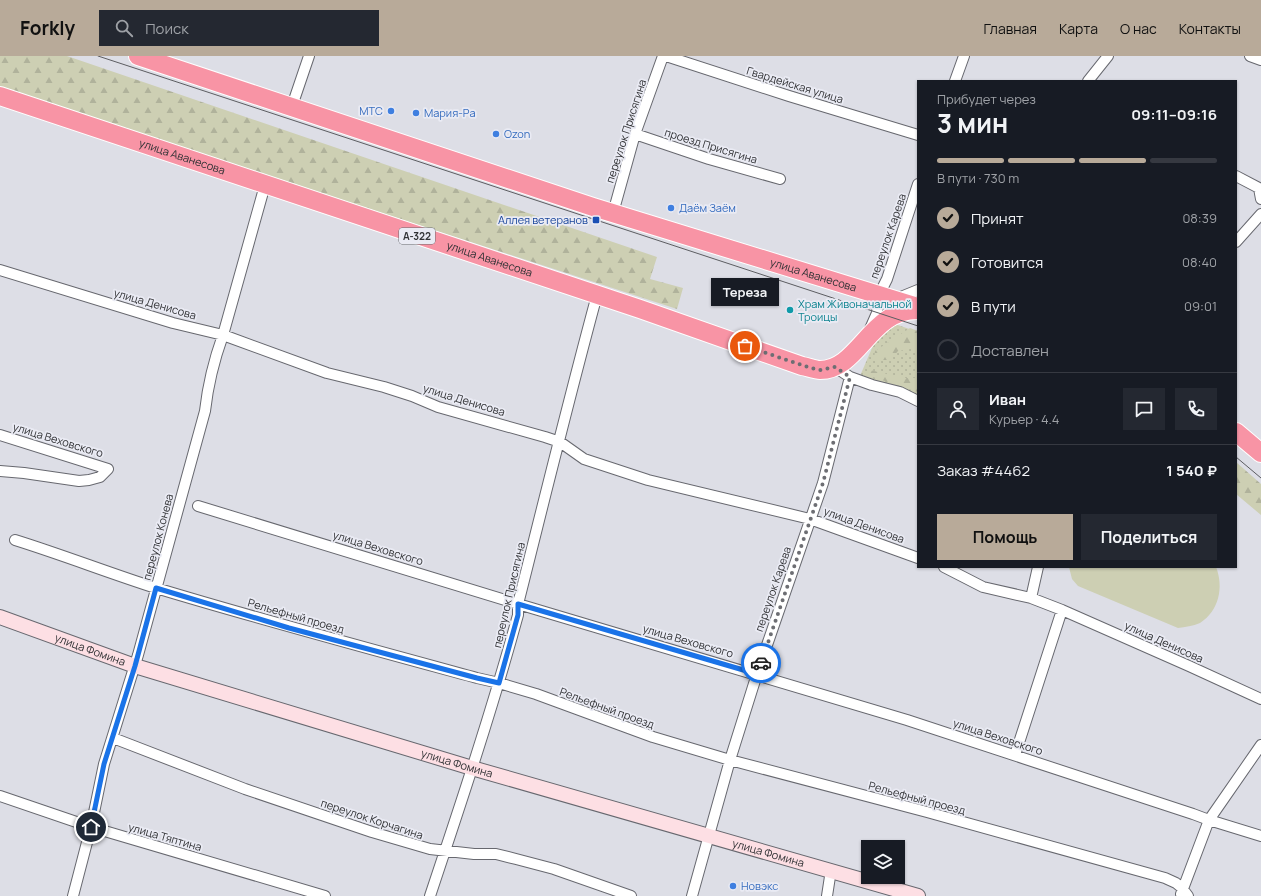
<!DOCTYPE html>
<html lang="ru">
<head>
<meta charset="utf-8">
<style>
	:root { --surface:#171b24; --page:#242831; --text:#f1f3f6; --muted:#9ea1a6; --line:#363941; --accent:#b8aa99 }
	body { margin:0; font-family:Manrope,sans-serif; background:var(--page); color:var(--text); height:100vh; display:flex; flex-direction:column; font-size:15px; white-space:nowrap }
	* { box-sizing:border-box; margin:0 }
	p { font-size:13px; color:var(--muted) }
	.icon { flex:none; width:22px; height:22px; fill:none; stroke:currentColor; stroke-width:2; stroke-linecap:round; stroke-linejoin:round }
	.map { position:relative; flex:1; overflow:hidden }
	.details { position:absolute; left:917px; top:24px; width:320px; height:488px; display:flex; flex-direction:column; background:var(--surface); border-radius:0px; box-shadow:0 1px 3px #0004 }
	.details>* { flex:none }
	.controls { position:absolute; left:861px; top:784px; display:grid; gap:8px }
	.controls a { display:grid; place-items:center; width:44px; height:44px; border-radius:0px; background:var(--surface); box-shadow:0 1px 3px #0004; font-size:20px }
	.pin { position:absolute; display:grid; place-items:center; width:34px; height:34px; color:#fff; margin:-17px; border:2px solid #fff; border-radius:50%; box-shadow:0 1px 4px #0007 }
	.courier { position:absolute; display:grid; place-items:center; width:40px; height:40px; margin:-20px; border:3px solid #1a73e8; border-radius:50%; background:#fff; color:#222; box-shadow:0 1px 5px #0007 }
	.bubble { position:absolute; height:28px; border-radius:0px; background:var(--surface); box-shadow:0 1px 3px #0004; font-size:13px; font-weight:700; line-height:28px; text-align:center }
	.summary em { font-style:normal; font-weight:700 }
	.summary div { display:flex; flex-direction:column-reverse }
	.summary { display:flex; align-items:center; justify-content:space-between; height:68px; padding:0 20px }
	h1 { font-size:26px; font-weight:700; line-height:30px }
	.bar { display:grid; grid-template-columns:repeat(4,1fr); gap:6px 4px; align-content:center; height:48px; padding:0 20px }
	.bar i { height:5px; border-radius:3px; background:var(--line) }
	.bar .selected { background:var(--accent) }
	.bar p { grid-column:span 4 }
	.line { display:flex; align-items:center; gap:10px; padding:0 20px; border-top:1px solid var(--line) }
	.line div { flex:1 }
	.round { display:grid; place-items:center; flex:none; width:42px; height:42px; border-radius:0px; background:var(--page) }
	ol { padding:0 20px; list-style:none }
	li { display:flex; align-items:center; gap:12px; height:44px }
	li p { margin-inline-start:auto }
	li .icon { padding:4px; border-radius:50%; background:var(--accent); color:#111; stroke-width:4 }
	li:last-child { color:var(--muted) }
	li i { width:22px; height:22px; border:2px solid var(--line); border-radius:50% }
	.button { display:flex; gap:8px; margin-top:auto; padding:8px 20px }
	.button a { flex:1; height:46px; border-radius:0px; background:var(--accent); color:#111; font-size:16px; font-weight:700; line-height:46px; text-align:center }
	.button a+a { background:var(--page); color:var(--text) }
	header { display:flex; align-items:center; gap:24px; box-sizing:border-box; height:56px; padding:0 20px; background:var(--accent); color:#111 }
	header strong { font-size:19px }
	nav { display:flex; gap:22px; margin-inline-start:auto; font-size:14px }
	.search { width:280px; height:36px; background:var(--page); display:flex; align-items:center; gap:10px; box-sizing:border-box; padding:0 14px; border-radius:0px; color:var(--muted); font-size:15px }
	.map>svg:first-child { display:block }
</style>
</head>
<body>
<header>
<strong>Forkly</strong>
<div class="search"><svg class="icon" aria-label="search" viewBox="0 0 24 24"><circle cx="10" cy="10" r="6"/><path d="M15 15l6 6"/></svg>Поиск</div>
<nav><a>Главная</a><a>Карта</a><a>О нас</a><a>Контакты</a></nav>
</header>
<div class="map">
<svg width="1261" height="840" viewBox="0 0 1261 840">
	<defs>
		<pattern id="green-dots" width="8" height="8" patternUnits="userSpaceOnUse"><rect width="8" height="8" fill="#cdcfb3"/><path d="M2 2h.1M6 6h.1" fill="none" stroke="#b0b29b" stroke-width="1.8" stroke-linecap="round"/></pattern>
		<pattern id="forest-firs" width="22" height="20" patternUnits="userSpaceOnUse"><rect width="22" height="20" fill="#cdcfb3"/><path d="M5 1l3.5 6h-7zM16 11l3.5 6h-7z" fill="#b0b29b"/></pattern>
	</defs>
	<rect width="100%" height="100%" fill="#dddee6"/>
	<path fill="url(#green-dots)" d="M 895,268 L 918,276 L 918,340 L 860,320 L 875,285 Z"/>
	<path fill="url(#forest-firs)" d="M 0,0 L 67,0 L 657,201 L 650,223 L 683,232 L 677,253 L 268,120 L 0,30 Z
		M 910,272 L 918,275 L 918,295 L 916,292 L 898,295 L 890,304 L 874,304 L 875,295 Z
		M 870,314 L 903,322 L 918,322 L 918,336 L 867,319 Z
		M 1236,406 L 1261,428 L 1261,459 L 1236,438 Z"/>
	<path fill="#cdcfb3" d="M 1069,511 L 1216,511 C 1224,531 1219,555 1200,567 C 1193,570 1185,571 1178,572 L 1078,530 L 1072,523 Z"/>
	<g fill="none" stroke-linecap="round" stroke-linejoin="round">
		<g stroke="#67686f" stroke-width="12">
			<path id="street" d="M 666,0 L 789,40 L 918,79
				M 1250,0 L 1261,4
				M 955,25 L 964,0
				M 1088,25 L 1108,0
				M 292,50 L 309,0
				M 635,78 L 709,103 L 780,123
				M 1236,120 L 1259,132 L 1261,143
				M 613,157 L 635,78 L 663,0
				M 1236,186 L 1261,158
				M 0,214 L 173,267 L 223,279 L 327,317 L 384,331 L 412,340 L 438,351 L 545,381 L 560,386 L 584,403 L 648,424 L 810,463 L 918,502
				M 896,243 L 918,234
				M 870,273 L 877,257 L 879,239 L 887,223 L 918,128
				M 835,311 L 850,321 L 872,329 L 900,336 L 918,345
				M 0,379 L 108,413 L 100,421 L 89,424 L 79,425 L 24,417 L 0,415
				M 198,450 L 518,548 L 907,664 L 1193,758 L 1209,764 L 1261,780
				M 15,484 C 63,499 109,517 156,532 C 262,564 370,593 477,622 L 499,627 L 536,638 L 653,681 L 730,704 L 927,756 L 1165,822 L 1176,827 L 1182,832 L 1188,840
				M 944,511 L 983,531 L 1031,542 L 1062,554 L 1189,610 L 1261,643
				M 1031,542 L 1038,511
				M 113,682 L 245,733 L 372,776 L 430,793 L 474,798 L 496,798 L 516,803 L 554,813 L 631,840
				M 1015,699 L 1062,554
				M 0,740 L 91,771 L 325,840
				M 1181,838 L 1209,764 L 1261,689
				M 73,840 L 91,771 L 104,708 L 138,599 L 205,355 C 208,328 214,304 223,279 L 265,129
				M 430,840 C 461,747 492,654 518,559 L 518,548 C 544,445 569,342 597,239
				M 692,840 L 730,704 L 757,618 L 823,427 L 850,321
				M 827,840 L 831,814"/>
		</g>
		<g stroke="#67686f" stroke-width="16">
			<g id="secondary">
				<path id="s1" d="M 0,561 L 135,610 L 472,712 L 918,840"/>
			</g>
		</g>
		<g stroke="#fff" stroke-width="20">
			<g id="highway">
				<path id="s2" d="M 138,0 L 593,151 L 918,251"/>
				<path id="s3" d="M 0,40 L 640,253 L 802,310 C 808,311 815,314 820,314 C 859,314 870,253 918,254"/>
				<path d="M 1236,376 L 1261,397"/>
			</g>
		</g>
		<use href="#street" stroke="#fff" stroke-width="10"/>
		<use href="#secondary" stroke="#fddfe4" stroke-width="14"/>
		<use href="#highway" stroke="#f894a5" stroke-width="18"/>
		<path stroke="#5c5d61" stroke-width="1" d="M 98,0 L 918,270
			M 1236,401 L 1261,422"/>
	</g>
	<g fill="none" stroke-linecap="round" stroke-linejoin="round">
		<path stroke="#6d6e73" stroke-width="4" stroke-dasharray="0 7.2" d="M 745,290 L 811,312 L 820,314 L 835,311 L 850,321 L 823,427 L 761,607"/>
		<path stroke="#1a73e8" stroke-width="5" d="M 91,771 L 104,708 L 135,610 L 156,532 L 289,572 L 477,622 L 499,627 L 518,559 L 518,548 L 757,618 L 761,607"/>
	</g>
	<g fill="#3f7fe0" stroke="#eaebf4" stroke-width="1.5">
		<circle cx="391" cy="55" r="4"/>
		<circle cx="416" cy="57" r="4"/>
		<circle cx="496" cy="78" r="4"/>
		<circle cx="671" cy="152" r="4"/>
		<circle cx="733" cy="830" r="4"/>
	</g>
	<rect fill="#1a4fb4" stroke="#eaebf4" stroke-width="1.5" x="592" y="160" width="8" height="8" rx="2"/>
	<circle fill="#0f9aa8" stroke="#eaebf4" stroke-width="1.5" cx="790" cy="254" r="4"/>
	<g text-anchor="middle" stroke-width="3.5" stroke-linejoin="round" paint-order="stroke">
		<rect fill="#eaebf4" stroke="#686a6e" stroke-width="1" x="399" y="172" width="36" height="16" rx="3"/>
		<g font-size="10" font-weight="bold" fill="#313235">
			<text x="417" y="184">А-322</text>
		</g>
		<g font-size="11" fill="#313235" stroke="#eaebf4">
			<text transform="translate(795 29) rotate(17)" y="4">Гвардейская улица</text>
			<text transform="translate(626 75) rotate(-72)" y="4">переулок Присягина</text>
			<text transform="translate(711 90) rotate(17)" y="4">проезд Присягина</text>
			<text dy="4" stroke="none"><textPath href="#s3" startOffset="192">улица Аванесова</textPath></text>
			<text transform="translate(888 180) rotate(-71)" y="4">переулок Карева</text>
			<text dy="4" stroke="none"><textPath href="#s3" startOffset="516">улица Аванесова</textPath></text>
			<text dy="4" stroke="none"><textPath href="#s2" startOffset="710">улица Аванесова</textPath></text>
			<text transform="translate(155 248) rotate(16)" y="4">улица Денисова</text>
			<text transform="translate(464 344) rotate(17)" y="4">улица Денисова</text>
			<text transform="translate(58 384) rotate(17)" y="4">улица Веховского</text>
			<text transform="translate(864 469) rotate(20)" y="4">улица Денисова</text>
			<text transform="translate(158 481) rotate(-75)" y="4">переулок Конева</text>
			<text transform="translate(378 492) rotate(17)" y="4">улица Веховского</text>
			<text transform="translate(773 533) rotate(-71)" y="4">переулок Карева</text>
			<text transform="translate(509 539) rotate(-77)" y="4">переулок Присягина</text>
			<text transform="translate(296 560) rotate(16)" y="4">Рельефный проезд</text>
			<text transform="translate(688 585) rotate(16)" y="4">улица Веховского</text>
			<text transform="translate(1164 586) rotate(24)" y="4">улица Денисова</text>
			<text dy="4" stroke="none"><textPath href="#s1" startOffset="96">улица Фомина</textPath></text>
			<text transform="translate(607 652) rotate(20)" y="4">Рельефный проезд</text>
			<text transform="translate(998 681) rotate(18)" y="4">улица Веховского</text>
			<text dy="4" stroke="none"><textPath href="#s1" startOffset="480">улица Фомина</textPath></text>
			<text transform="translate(917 742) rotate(15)" y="4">Рельефный проезд</text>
			<text transform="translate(372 763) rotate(18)" y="4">переулок Корчагина</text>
			<text transform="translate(165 781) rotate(16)" y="4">улица Тяптина</text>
			<text dy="4" stroke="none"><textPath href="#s1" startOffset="804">улица Фомина</textPath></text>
		</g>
		<g font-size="11" fill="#366cbe" stroke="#eaebf4" text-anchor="start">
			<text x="383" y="59" text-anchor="end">МТС</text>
			<text x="424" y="61">Мария-Ра</text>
			<text x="504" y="82">Ozon</text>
			<text x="679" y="156">Даём Заём</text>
			<text x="741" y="834">Новэкс</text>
		</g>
		<g font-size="11" fill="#164399" stroke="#eaebf4" text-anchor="end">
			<text x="588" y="168">Аллея ветеранов</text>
		</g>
		<g font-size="11" fill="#0d838f" stroke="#eaebf4" text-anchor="start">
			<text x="798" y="252">Храм Живоначальной<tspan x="798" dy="13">Троицы</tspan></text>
		</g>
	</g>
</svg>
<div class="controls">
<a><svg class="icon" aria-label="layers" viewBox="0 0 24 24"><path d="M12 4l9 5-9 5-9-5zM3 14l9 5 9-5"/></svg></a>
</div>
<div class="pin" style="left:745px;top:290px;background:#ea580c"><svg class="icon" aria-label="bag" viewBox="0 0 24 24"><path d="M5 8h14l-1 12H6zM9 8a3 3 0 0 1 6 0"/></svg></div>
<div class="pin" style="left:91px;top:771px;background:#1f2937"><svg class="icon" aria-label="home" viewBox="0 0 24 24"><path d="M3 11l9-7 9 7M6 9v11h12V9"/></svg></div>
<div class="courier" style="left:761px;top:607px"><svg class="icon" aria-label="car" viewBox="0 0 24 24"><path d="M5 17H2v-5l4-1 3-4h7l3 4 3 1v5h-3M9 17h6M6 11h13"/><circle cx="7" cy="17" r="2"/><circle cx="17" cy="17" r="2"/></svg></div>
<div class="bubble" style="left:711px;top:222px;width:68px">Тереза</div>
<section class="details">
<div class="summary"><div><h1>3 мин</h1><p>Прибудет через</p></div><em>09:11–09:16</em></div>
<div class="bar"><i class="selected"></i><i class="selected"></i><i class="selected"></i><i></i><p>В пути · 730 m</p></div>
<ol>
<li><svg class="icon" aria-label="check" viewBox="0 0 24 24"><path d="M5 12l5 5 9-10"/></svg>Принят<p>08:39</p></li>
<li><svg class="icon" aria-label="check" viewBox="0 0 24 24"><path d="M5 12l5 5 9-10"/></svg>Готовится<p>08:40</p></li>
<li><svg class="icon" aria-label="check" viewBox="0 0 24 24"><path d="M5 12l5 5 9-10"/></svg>В пути<p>09:01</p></li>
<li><i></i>Доставлен</li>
</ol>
<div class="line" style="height:72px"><a class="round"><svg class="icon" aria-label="person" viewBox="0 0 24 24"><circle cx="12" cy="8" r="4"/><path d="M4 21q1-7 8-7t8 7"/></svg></a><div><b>Иван</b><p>Курьер · 4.4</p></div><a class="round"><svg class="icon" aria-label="chat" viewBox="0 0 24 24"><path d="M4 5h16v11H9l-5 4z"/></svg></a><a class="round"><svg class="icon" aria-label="phone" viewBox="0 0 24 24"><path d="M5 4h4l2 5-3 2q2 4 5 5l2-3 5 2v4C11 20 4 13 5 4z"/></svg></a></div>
<div class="line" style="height:52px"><div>Заказ #4462</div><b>1 540 ₽</b></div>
<div class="button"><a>Помощь</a><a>Поделиться</a></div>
</section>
</div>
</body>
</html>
